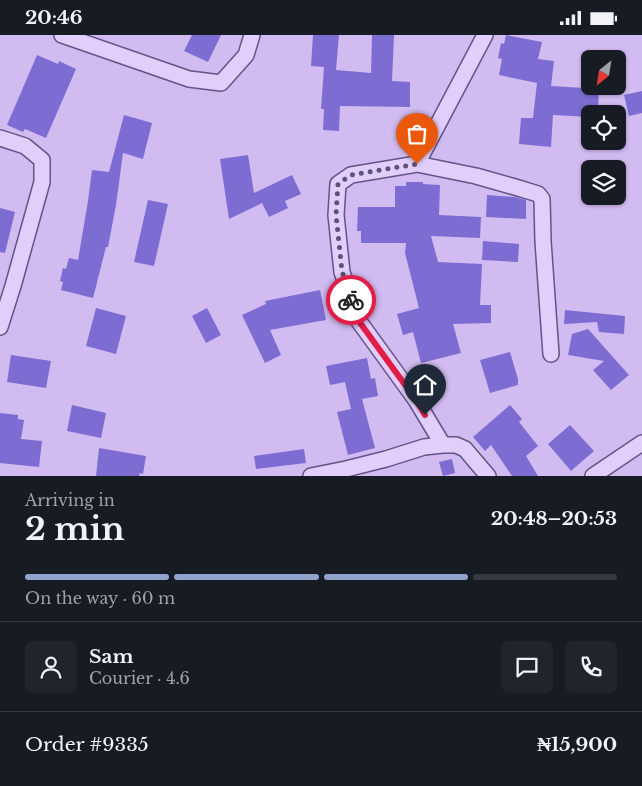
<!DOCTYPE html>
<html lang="en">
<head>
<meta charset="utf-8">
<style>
	:root { --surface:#171b24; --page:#20242c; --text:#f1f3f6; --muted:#9ea1a6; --line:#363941; --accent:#92a3ce }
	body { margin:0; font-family:"Libre Baskerville",serif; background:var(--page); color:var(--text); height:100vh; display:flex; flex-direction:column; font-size:19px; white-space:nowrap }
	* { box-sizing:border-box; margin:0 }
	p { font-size:16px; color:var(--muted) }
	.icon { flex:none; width:28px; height:28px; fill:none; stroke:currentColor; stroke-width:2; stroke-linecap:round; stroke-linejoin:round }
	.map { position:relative; height:441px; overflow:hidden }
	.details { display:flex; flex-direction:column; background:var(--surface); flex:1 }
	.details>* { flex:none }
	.needle { width:32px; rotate:210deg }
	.fabs { position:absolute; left:581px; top:15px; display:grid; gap:10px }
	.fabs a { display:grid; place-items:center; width:45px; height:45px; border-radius:8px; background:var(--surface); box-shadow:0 1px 4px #0004; font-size:25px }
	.pin { position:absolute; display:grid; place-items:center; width:42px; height:42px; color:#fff; margin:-51px -21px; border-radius:50% 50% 50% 0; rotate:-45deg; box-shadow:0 0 5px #0007 }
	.pin .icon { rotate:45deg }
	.courier { position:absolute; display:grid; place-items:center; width:50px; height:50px; margin:-25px; border:4px solid #e11d48; border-radius:50%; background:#fff; color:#222; box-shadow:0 1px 6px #0007 }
	.summary em { font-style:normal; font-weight:700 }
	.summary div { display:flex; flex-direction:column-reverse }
	.summary { display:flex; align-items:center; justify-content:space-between; height:85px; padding:0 25px }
	h1 { font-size:32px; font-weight:700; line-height:38px }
	.bar { display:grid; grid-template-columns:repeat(4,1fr); gap:8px 5px; align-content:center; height:60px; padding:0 25px }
	.bar i { height:6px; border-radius:4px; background:var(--line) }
	.bar .selected { background:var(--accent) }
	.bar p { grid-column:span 4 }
	.line { display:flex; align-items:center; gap:12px; padding:0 25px; border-top:1px solid var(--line) }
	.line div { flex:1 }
	.round { display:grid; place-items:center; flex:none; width:52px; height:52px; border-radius:8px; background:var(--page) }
	.status { display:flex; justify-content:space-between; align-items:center; height:35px; padding:0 25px; background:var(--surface); direction:ltr }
	.status svg { height:14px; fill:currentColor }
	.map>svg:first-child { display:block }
</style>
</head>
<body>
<div class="status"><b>20:46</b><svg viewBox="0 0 49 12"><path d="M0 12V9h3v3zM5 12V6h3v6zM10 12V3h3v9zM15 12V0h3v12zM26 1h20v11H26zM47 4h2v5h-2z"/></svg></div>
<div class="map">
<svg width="642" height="441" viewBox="0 0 642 441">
	<rect width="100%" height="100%" fill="#d2bbf1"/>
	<path fill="#7d6dd2" d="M 192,0 L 221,0 L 208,27 L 184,16 Z
		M 313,0 L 339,0 L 336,35 L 371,38 L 372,0 L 394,0 L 392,46 L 410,47 L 410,72 L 340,71 L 339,96 L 323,95 L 324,74 L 321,74 L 324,32 L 311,31 Z
		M 506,0 L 542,7 L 538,24 L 554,26 L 551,51 L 584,53 L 585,51 L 599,51 L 598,79 L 590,79 L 590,82 L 553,80 L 551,112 L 519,109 L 521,83 L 533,83 L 537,48 L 499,40 L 502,24 L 498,23 L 501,8 L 504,9 Z
		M 37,20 L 58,29 L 59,26 L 76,34 L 46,103 L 25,94 L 23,97 L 7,90 Z
		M 642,56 L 642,78 L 629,81 L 624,60 Z
		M 124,80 L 152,88 L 143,124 L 123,118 L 116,170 L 108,212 L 106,212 L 93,263 L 61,255 L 63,247 L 60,246 L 63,233 L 66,234 L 69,223 L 78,225 L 88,166 L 92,135 L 109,137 Z
		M 248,120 L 254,158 L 292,140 L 301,159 L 285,166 L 288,173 L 269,182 L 262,168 L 229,184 L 220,124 Z
		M 406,147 L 423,147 L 423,149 L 440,150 L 439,180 L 481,182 L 480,203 L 431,201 L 438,227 L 482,229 L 480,270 L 491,270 L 491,288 L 453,289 L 461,318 L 421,328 L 413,297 L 403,300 L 397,279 L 419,273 L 405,218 L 406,208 L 361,208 L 361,196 L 357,196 L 358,172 L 395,172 L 395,151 L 406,151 Z
		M 487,160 L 515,162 L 526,165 L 526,184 L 486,182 Z
		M 148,165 L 168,169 L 154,231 L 134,227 Z
		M 0,173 L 15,177 L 5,218 L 0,217 Z
		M 483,206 L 519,209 L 518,227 L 482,225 Z
		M 320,255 L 326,285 L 270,295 L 281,320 L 265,328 L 242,280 L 266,269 L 265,266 Z
		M 96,273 L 126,281 L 116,319 L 86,311 Z
		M 207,273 L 221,300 L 206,308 L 192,281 Z
		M 565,275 L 625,281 L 624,299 L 599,297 L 597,287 L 564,289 Z
		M 588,294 L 629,340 L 611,355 L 593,335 L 604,326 L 568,320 L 572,299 Z
		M 510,317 L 518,344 L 518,350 L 490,358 L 480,325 Z
		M 11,320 L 51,326 L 46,353 L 7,347 Z
		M 367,323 L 371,344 L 375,343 L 378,361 L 362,364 L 375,413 L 348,420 L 337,377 L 351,374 L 345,347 L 330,350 L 326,331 Z
		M 72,370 L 106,378 L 101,403 L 67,396 Z
		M 510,370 L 522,384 L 519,387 L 538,411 L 526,421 L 538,441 L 512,441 L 491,410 L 485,416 L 473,402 Z
		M 0,378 L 18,380 L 18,384 L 24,385 L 21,404 L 42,406 L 39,432 L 0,428 Z
		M 570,390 L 594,416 L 571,436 L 548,409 Z
		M 99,413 L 146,421 L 143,439 L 140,438 L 139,441 L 96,441 Z
		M 304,414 L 306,428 L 256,434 L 254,421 Z
		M 452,424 L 455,438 L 443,441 L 439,427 Z"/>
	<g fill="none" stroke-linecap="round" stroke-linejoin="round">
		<g stroke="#625489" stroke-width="18">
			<path id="minor" d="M 62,0 L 189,44 L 221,48 L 246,20 L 252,0
				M 0,103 L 25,111 L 42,125 L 42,147 L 13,251 L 0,292
				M 417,129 L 485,0
				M 443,410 L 416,365 L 358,285 L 342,237 L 336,180 L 338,149 L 351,140 L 417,129 L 476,141 L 515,152 L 538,159 L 542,164 L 543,206 L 551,319
				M 311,441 L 346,434 L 386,424 L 424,412 L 443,410 L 456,410 L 465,414 L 488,441
				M 593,441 L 642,408"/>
		</g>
		<use href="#minor" stroke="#e2cefb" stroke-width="15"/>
	</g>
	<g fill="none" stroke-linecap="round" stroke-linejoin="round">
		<path stroke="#5e5278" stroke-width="5" stroke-dasharray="0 9" d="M 351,265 L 342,236 L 336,180 L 338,149 L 351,140 L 417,129"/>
		<path stroke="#e11d48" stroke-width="6" d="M 351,265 L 358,285 L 416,365 L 425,380"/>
	</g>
</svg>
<div class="fabs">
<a><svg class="needle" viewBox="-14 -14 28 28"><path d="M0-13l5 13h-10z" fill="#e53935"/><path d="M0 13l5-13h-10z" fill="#9ea1a6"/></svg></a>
<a><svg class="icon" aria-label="locate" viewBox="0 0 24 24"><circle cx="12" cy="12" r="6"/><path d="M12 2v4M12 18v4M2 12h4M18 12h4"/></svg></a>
<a><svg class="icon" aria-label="layers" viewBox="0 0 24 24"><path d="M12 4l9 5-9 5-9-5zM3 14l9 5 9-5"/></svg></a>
</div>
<div class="pin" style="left:417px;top:129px;background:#ea580c"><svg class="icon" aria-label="bag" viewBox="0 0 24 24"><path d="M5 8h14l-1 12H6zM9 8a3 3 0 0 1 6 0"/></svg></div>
<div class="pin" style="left:425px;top:380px;background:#1f2937"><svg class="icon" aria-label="home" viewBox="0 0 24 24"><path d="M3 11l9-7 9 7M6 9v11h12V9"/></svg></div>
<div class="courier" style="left:351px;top:265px"><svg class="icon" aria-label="bike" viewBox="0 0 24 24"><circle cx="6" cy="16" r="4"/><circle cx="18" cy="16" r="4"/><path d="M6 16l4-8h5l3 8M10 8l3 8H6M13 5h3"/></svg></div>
</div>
<section class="details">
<div class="summary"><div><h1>2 min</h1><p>Arriving in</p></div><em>20:48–20:53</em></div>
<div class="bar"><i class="selected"></i><i class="selected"></i><i class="selected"></i><i></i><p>On the way · 60 m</p></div>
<div class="line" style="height:90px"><a class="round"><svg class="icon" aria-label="person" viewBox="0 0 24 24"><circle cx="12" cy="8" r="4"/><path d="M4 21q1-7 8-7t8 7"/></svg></a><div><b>Sam</b><p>Courier · 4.6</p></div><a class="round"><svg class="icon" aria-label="chat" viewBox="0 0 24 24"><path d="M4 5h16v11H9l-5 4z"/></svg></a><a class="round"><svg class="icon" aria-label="phone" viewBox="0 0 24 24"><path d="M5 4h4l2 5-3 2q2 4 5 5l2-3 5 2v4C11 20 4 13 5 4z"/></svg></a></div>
<div class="line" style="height:65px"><div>Order #9335</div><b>₦15,900</b></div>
</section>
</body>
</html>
